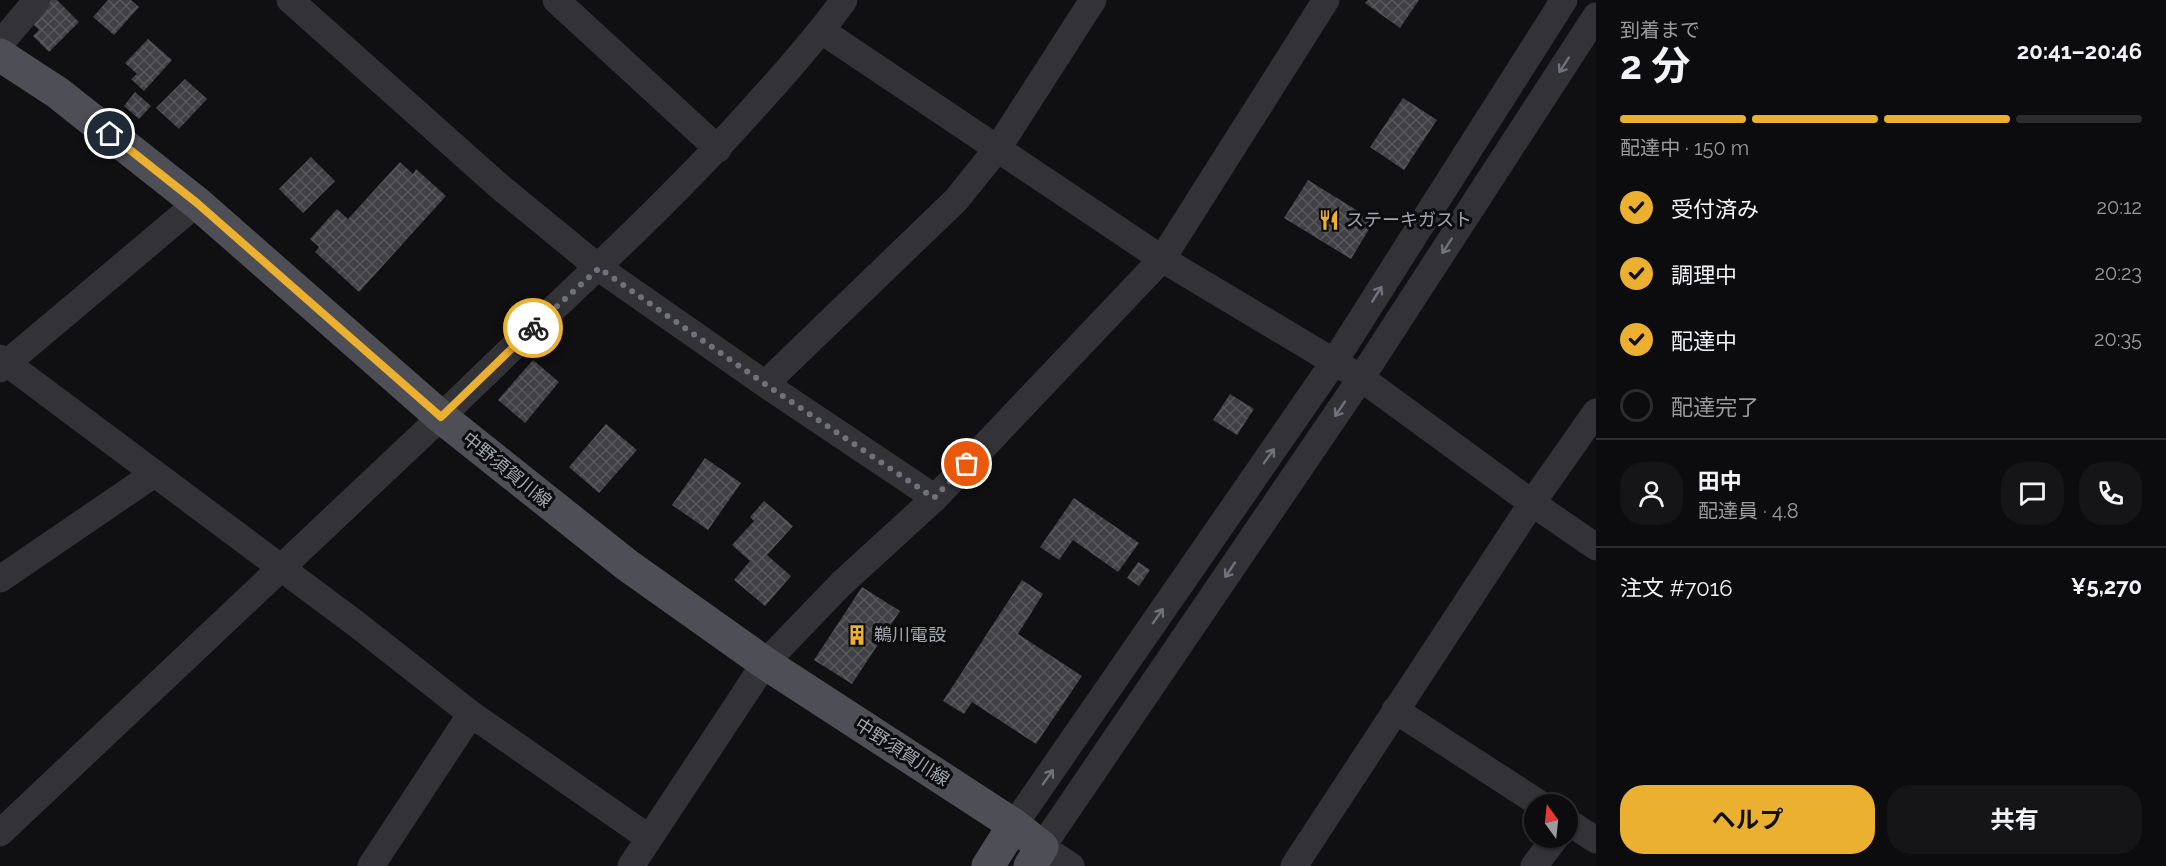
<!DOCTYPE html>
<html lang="ja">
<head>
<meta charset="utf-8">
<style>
	:root { --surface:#0c0c0e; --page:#151517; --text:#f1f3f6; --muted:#9a9b9e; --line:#2c2c2e; --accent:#ebb02f }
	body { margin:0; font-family:Raleway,"Noto Sans JP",sans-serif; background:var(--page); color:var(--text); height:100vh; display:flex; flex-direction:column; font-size:22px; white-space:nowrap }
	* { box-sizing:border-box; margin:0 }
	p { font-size:20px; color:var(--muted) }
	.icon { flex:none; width:33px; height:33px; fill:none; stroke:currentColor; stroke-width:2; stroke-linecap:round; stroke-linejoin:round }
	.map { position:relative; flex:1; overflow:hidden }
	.sheet { display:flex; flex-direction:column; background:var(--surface); width:570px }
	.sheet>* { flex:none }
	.needle { width:39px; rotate:345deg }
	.controls { position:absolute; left:1524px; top:794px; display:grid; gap:12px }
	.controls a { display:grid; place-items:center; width:54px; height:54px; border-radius:50%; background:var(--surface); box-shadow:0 2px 4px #0004,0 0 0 2px var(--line); font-size:30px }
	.pin { position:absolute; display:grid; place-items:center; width:51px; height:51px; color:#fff; margin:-26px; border:3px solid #fff; border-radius:50%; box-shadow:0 2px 6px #0007 }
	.courier { position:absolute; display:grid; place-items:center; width:60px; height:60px; margin:-30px; border:4px solid #ebb02f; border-radius:50%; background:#fff; color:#222; box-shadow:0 2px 8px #0007 }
	.summary em { font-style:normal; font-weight:700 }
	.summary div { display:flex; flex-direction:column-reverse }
	.summary { display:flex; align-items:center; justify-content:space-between; height:102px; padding:0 24px }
	h1 { font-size:39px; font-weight:700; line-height:45px }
	.bar { display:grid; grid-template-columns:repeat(4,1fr); gap:9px 6px; align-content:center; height:72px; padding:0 24px }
	.bar i { height:8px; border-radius:4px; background:var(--line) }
	.bar .selected { background:var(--accent) }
	.bar p { grid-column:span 4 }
	.line { display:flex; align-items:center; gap:15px; padding:0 24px; border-top:2px solid var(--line) }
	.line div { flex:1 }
	.round { display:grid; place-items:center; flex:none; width:63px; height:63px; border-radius:24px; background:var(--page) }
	ol { padding:0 24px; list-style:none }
	li { display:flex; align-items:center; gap:18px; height:66px }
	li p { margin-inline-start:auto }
	li .icon { padding:6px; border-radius:50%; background:var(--accent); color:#111; stroke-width:4 }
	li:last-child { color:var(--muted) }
	li i { width:33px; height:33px; border:3px solid var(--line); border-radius:50% }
	.button { display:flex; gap:12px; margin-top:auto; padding:12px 24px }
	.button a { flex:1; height:69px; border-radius:24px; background:var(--accent); color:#111; font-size:24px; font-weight:700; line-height:69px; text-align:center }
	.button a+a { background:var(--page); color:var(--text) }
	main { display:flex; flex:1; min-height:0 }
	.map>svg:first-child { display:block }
</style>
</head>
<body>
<main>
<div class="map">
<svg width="1596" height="866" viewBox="0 0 1596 866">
	<defs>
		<pattern id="building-cross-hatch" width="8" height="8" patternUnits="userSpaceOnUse" patternTransform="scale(1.5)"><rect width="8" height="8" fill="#404045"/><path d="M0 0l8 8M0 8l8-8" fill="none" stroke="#58595d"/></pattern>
	</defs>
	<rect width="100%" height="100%" fill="#101012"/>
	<path fill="url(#building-cross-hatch)" d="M 48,0 L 57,0 L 79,22 L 49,52 L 33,36 L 39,30 L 29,20 Z
		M 108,0 L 131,0 L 139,7 L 114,35 L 93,17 Z
		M 1368,0 L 1419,0 L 1400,28 L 1365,3 Z
		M 148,39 L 172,60 L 144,91 L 131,79 L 137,74 L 125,63 Z
		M 185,79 L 207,99 L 179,129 L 156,108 Z
		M 135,92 L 151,106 L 139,119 L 124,106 Z
		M 1403,98 L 1437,120 L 1404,170 L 1370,147 Z
		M 311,157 L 335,181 L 303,213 L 279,189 Z
		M 400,162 L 413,174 L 416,169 L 446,196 L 359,292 L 315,252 L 319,247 L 310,239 L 337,209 L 348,219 Z
		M 1308,180 L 1374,221 L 1351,259 L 1284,218 Z
		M 533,360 L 559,382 L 525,423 L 498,400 Z
		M 1230,394 L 1254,409 L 1237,435 L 1213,420 Z
		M 606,424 L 637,450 L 599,493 L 569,467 Z
		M 705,458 L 741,483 L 708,530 L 672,505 Z
		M 1074,498 L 1139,543 L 1118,572 L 1073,540 L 1059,560 L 1040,547 Z
		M 764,501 L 793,526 L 767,555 L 791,576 L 765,606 L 734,580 L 750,561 L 732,545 L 754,521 L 750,517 Z
		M 1138,562 L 1150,570 L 1139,586 L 1127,578 Z
		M 1022,580 L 1043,594 L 1018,634 L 1082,676 L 1036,744 L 972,702 L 964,714 L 943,701 Z
		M 862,587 L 900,611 L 852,684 L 814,660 Z"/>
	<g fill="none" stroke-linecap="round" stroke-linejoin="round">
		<path stroke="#323237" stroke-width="27" d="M 290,0 L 499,186 L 599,268 L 765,384 L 935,498
			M 556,0 L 718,149
			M 822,31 L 1162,259 L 1361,378 L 1532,503 L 1596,547
			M 0,44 L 37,0
			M 0,358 L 359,626 L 471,714 L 649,838
			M 0,369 L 197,203
			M 765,384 L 956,200 L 998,148 L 1093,0
			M 0,579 L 154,474
			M 1395,710 L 1540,804
			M 1568,822 L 1596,840
			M 1014,825 L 1334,362 L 1564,0
			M 0,833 L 441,417 C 547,312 660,214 759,102 C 789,69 818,36 844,0
			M 371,866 L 471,714
			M 631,866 L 765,663 L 841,584 L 935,498 L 1162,259 L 1326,0
			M 1071,866 L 1042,847 L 1361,378 L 1596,16
			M 1294,866 L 1532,503 L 1596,412
			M 1534,866 L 1556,837"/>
		<path stroke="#4e4f56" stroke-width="33" d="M 0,55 L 58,93 L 197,203 L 441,417 L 627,565 L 765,663 L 1014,825 L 1042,847 L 1030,866
			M 988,866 L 1014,825"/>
	</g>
	<defs><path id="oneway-shaft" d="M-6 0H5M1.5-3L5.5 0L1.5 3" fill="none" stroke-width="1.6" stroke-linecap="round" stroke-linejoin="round" transform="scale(1.5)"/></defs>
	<g stroke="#70727b">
		<use href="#oneway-shaft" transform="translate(1564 65) rotate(123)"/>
		<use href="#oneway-shaft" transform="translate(1447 246) rotate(123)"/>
		<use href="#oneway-shaft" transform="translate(1377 294) rotate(-58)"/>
		<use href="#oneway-shaft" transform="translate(1340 409) rotate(124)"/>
		<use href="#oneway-shaft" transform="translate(1269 456) rotate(-55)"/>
		<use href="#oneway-shaft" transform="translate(1230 570) rotate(124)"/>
		<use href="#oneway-shaft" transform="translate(1158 616) rotate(-55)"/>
		<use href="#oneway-shaft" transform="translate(1048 777) rotate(-55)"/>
	</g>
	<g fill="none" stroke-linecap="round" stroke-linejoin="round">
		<path stroke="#6f727a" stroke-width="6" stroke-dasharray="0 10.8" d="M 533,328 L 599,268 L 765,384 L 934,498 L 967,464"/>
		<path stroke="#ebb02f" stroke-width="8" d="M 110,134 L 197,203 L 441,417 L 533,328"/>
	</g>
	<defs>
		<g id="restaurant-bare" transform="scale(1.62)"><path d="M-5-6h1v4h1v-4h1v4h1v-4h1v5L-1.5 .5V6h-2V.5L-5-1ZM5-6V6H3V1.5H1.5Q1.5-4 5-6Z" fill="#ebb02f" stroke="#0c0c0d" stroke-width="2.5" paint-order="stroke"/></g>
		<g id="building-bare" transform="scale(1.62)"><path d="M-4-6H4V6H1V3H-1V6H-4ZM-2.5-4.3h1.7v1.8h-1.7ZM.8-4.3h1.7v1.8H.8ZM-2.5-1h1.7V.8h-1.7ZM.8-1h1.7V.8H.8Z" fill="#ebb02f" stroke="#0c0c0d" stroke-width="2.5" paint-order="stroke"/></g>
	</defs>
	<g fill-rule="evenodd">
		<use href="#restaurant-bare" x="1329" y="220"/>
		<use href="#building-bare" x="857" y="635"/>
	</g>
	<g text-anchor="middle" stroke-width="6" stroke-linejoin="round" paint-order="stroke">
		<g font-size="18" fill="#a2a7b2" stroke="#0c0c0d" text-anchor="start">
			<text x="1346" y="226">ステーキガスト</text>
			<text x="874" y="641">鵜川電設</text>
		</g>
		<g font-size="18" fill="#a2a7b2" stroke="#0c0c0d">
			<text transform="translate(507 470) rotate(39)" y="6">中野須賀川線</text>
			<text transform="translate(902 752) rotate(33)" y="6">中野須賀川線</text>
		</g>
	</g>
</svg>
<div class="controls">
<a><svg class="needle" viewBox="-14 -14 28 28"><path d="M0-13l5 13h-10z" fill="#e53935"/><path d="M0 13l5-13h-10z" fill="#9a9b9e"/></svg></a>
</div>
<div class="pin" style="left:967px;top:464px;background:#ea580c"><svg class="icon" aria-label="bag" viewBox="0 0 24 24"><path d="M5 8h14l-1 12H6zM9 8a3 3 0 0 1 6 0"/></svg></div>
<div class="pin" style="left:110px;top:134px;background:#1f2937"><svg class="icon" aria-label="home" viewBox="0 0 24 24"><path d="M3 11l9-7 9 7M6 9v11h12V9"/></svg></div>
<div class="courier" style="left:533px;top:328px"><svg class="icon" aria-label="bike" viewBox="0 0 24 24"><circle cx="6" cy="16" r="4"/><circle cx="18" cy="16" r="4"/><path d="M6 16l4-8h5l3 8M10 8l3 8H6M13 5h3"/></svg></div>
</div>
<section class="sheet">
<div class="summary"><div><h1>2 分</h1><p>到着まで</p></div><em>20:41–20:46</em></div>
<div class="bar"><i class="selected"></i><i class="selected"></i><i class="selected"></i><i></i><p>配達中 · 150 m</p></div>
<ol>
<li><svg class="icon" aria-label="check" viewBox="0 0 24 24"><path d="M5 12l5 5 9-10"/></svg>受付済み<p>20:12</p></li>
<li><svg class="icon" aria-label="check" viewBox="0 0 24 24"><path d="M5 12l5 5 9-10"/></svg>調理中<p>20:23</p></li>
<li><svg class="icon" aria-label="check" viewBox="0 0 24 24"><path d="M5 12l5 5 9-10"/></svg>配達中<p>20:35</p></li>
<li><i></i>配達完了</li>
</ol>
<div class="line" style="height:108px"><a class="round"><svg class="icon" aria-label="person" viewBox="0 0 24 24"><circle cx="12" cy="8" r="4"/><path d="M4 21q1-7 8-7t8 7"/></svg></a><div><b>田中</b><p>配達員 · 4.8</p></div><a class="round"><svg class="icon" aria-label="chat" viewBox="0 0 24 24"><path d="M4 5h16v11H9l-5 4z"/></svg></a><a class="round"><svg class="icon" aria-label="phone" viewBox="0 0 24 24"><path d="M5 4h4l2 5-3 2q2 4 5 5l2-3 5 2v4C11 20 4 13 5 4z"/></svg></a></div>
<div class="line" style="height:78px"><div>注文 #7016</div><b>¥5,270</b></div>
<div class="button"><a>ヘルプ</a><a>共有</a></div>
</section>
</main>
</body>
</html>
